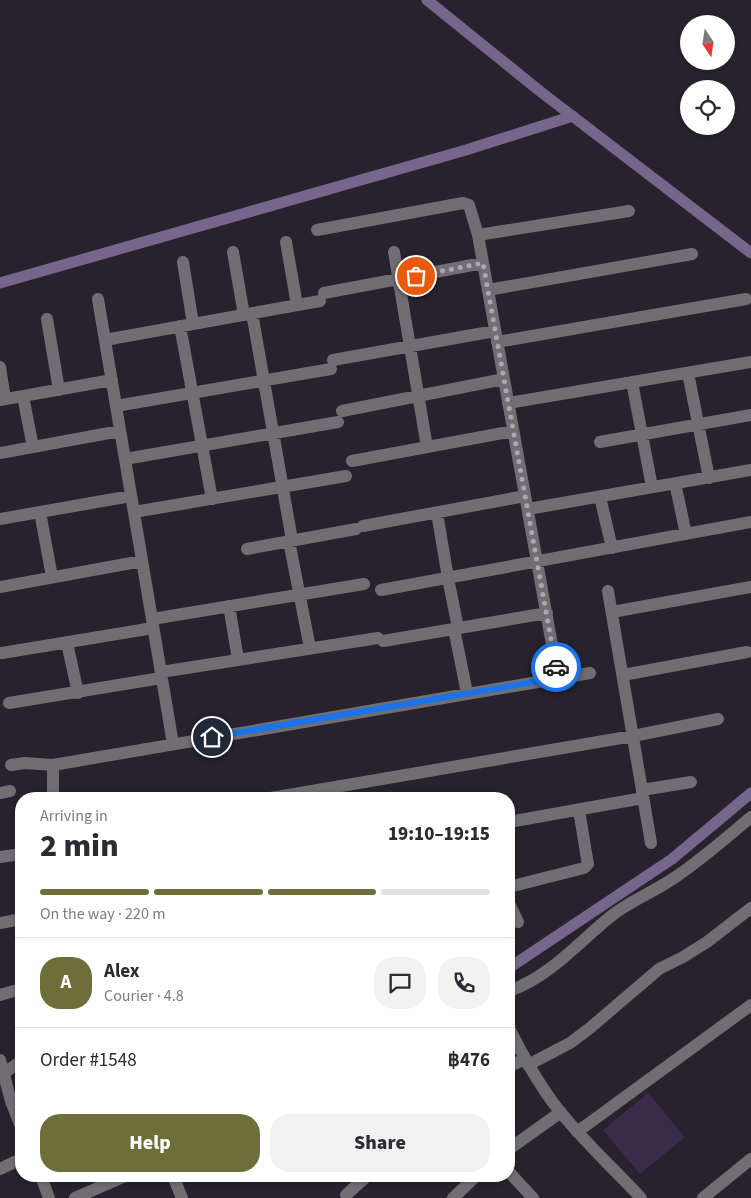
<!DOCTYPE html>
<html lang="en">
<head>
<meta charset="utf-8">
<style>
	:root { --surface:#fff; --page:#f2f2f3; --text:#2b2b33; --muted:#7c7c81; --line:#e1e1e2; --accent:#6d6e3a }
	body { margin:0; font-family:"Source Sans 3",sans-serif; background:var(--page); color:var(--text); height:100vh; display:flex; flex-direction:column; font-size:19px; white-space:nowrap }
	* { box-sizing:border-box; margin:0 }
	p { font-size:16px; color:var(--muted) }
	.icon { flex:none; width:28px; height:28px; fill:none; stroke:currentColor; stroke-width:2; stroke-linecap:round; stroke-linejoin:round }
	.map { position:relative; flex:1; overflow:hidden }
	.panel { position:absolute; left:15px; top:792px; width:500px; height:390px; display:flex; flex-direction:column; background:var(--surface); border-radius:20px; box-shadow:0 1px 4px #0004 }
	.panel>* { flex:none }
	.needle { width:32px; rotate:167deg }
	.controls { position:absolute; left:680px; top:15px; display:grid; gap:10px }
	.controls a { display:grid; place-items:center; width:55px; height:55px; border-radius:50%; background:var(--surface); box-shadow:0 1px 4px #0004; font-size:25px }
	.pin { position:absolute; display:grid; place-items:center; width:42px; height:42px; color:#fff; margin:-21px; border:2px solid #fff; border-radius:50%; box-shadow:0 1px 5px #0007 }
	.courier { position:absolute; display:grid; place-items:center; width:50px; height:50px; margin:-25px; border:4px solid #1a73e8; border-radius:50%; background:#fff; color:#222; box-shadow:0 1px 6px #0007 }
	.overview em { font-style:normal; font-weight:800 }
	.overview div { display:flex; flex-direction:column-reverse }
	.overview { display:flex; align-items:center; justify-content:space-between; height:85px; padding:0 25px }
	h1 { font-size:32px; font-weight:800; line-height:38px }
	.bar { display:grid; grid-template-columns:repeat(4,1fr); gap:8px 5px; align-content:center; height:60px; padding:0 25px }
	.bar i { height:6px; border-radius:4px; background:var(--line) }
	.bar .selected { background:var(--accent) }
	.bar p { grid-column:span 4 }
	.line { display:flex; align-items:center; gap:12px; padding:0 25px; border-top:1px solid var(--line) }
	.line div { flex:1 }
	.round { display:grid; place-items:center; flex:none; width:52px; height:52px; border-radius:20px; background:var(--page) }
	.cta { display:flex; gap:10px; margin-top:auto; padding:10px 25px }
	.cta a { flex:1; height:58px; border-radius:20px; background:var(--accent); color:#fff; font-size:20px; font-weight:800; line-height:58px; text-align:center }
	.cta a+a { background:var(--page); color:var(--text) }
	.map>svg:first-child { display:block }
</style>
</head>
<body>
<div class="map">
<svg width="751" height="1198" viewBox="0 0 751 1198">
	<rect width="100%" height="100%" fill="#27222e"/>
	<path fill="#3a2b4b" d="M 648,1093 L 685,1137 L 640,1174 L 603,1130 Z"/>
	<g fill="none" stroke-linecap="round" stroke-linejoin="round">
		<path stroke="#77668c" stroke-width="11" d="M 427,0 L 541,92 L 751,253
			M 0,283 L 466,150 L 573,116
			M 509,968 L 672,859 L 751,793"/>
		<path stroke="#706d73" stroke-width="12" d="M 317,230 L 463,203 L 469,205 L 478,235 L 558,678
			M 478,235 L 629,211
			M 286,242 L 297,305
			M 233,252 L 244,315
			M 394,252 L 427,447
			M 183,262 L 193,324
			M 488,290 L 692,254
			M 324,293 L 483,263
			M 98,299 L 173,744
			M 252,313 L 292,540
			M 47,319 L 59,390
			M 180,326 L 212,499
			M 105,340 L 320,301
			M 497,342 L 746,299
			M 333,360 L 495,331
			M 0,367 L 5,399
			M 688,373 L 709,478
			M 632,382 L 652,487
			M 23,396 L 33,447
			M 0,400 L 112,380
			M 508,403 L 751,362
			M 116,406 L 331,369
			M 342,411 L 504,379
			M 600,442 L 751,415
			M 0,453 L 120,431
			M 125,459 L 338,422
			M 352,461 L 513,431
			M 675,483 L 686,534
			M 600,497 L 612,548
			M 528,509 L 751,470
			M 40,512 L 52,577
			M 134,512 L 346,476
			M 437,513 L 448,578 L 458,628
			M 0,519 L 131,496
			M 363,526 L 525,496
			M 289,541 L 310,648
			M 247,549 L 356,529
			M 0,587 L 142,561
			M 381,590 L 751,522
			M 608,591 L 651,843
			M 229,606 L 238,659
			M 612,612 L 751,587
			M 152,619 L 364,584
			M 454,629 L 467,693
			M 383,641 L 547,613
			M 67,643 L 78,693
			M 2,653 L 153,628
			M 161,672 L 378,638
			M 623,675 L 747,652
			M 9,703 L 161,678
			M 11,765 L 25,763 L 53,765 L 590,673
			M 642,790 L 691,782
			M 0,793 L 10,791
			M 53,799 L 53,765
			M 265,799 L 633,736 L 718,719
			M 509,822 L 643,798
			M 0,857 L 21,854
			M 509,887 L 584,868 L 588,864 L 587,859 L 579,810
			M 509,903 L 518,922
			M 0,923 L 21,919
			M 509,991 C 553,975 579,941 615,913 C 633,900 655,891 674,878 C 701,860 726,838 751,817
			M 0,995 L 21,989
			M 509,1028 C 522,1054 536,1080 554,1104 C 580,1138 612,1167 641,1198
			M 0,1060 L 11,1101 L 21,1127
			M 528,1065 L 570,1043 L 590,1028 L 659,969 L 683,957 L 707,942 L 751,908
			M 509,1067 L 524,1059
			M 3,1074 L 21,1061
			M 577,1132 L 751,1005
			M 509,1149 L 561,1112
			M 0,1169 L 21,1159
			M 509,1172 L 533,1198
			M 41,1176 L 49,1198
			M 173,1176 L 182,1198
			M 346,1195 L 367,1176
			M 75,1198 L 125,1176
			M 453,1198 L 476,1176
			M 703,1198 L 751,1159"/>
	</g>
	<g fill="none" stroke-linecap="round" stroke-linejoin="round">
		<path stroke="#aaa7b0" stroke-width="5" stroke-dasharray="0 9" d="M 416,276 L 483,263 L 556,667"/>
		<path stroke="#1a73e8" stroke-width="6" d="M 212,737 L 558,678 L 556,667"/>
	</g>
</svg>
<div class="controls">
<a><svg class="needle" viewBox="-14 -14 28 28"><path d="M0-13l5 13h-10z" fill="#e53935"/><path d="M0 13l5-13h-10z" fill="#7c7c81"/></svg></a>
<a><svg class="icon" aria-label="locate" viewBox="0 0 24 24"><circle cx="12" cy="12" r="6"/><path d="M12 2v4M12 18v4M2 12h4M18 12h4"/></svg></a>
</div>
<div class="pin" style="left:416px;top:276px;background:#ea580c"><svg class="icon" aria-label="bag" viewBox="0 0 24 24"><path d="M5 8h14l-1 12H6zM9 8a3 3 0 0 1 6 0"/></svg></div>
<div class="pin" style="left:212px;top:737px;background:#1f2937"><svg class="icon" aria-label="home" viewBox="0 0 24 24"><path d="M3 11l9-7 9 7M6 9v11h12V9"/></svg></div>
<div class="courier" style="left:556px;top:667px"><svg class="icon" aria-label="car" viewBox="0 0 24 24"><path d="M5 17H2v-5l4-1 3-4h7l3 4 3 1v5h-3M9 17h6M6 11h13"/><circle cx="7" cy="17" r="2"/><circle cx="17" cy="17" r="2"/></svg></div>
<section class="panel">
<div class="overview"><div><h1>2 min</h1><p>Arriving in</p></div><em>19:10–19:15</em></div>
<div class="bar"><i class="selected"></i><i class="selected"></i><i class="selected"></i><i></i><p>On the way · 220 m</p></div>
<div class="line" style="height:90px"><b class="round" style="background:var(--accent);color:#fff">A</b><div><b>Alex</b><p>Courier · 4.8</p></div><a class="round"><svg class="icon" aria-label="chat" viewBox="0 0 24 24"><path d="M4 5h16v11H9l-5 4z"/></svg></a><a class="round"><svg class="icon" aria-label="phone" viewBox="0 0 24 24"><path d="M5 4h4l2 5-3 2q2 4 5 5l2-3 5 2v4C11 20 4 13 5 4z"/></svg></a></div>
<div class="line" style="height:65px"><div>Order #1548</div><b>฿476</b></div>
<div class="cta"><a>Help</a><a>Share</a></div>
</section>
</div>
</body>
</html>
